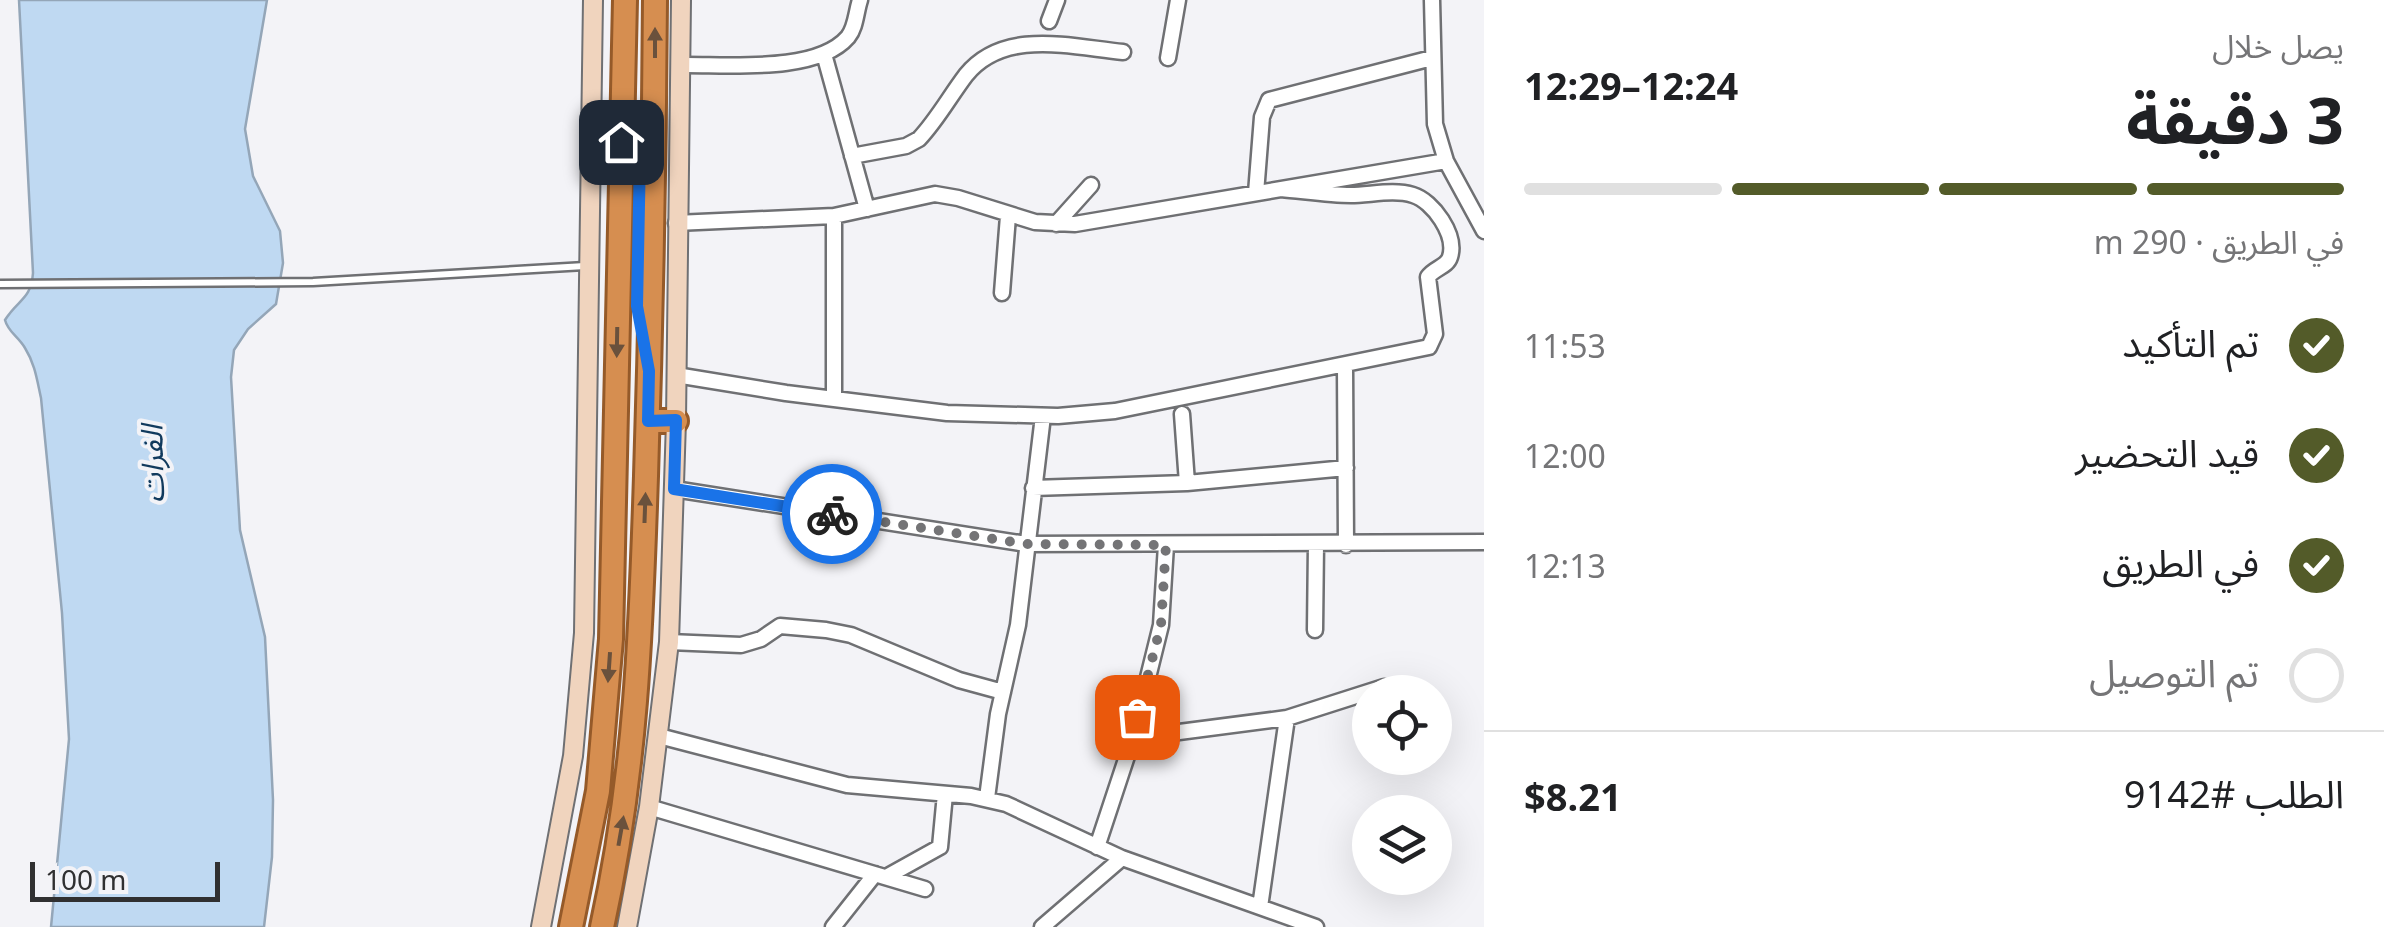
<!DOCTYPE html>
<html lang="ar">
<head>
<meta charset="utf-8">
<style>
	:root { --surface:#fff; --page:#f2f2f2; --text:#202124; --muted:#757577; --line:#e0e0e0; --accent:#535b29 }
	body { margin:0; font-family:"Noto Sans","Noto Sans Arabic",sans-serif; background:var(--page); color:var(--text); direction:rtl; height:100vh; display:flex; flex-direction:column; font-size:38px; white-space:nowrap }
	* { box-sizing:border-box; margin:0 }
	p { font-size:32px; color:var(--muted) }
	.icon { flex:none; width:55px; height:55px; fill:none; stroke:currentColor; stroke-width:2; stroke-linecap:round; stroke-linejoin:round }
	.map { position:relative; flex:1; overflow:hidden; direction:ltr }
	.drawer { display:flex; flex-direction:column; background:var(--surface); width:900px }
	.drawer>* { flex:none }
	.fabs { position:absolute; left:1352px; top:675px; display:grid; gap:20px }
	.fabs a { display:grid; place-items:center; width:100px; height:100px; border-radius:50%; background:var(--surface); box-shadow:0 10px 40px #0002; font-size:50px }
	.scale { position:absolute; left:30px; bottom:25px; width:190px; box-sizing:border-box; padding-left:10px; border:5px solid #303031; border-top:0; font-size:28px; line-height:35px; white-space:nowrap; color:#303031; -webkit-text-stroke:8px #f3f3f7; paint-order:stroke }
	.pin { position:absolute; display:grid; place-items:center; width:85px; height:85px; color:#fff; margin:-42px; border-radius:20px; box-shadow:0 5px 15px #0006 }
	.courier { position:absolute; display:grid; place-items:center; width:100px; height:100px; margin:-50px; border:8px solid #1a73e8; border-radius:50%; background:#fff; color:#222; box-shadow:0 2px 12px #0007 }
	.overview em { font-style:normal; font-weight:700 }
	.overview div { display:flex; flex-direction:column-reverse }
	.overview { display:flex; align-items:center; justify-content:space-between; height:170px; padding:0 40px }
	h1 { font-size:65px; font-weight:700; line-height:75px }
	.bar { display:grid; grid-template-columns:repeat(4,1fr); gap:15px 10px; align-content:center; height:120px; padding:0 40px }
	.bar i { height:12px; border-radius:8px; background:var(--line) }
	.bar .current { background:var(--accent) }
	.bar p { grid-column:span 4 }
	.line { display:flex; align-items:center; gap:25px; padding:0 40px; border-top:2px solid var(--line) }
	.line div { flex:1 }
	ol { padding:0 40px; list-style:none }
	li { display:flex; align-items:center; gap:30px; height:110px }
	li p { margin-inline-start:auto }
	li .icon { padding:10px; border-radius:50%; background:var(--accent); color:#fff; stroke-width:4 }
	li:last-child { color:var(--muted) }
	li i { width:55px; height:55px; border:5px solid var(--line); border-radius:50% }
	main { display:flex; flex:1; min-height:0 }
	.map>svg:first-child { display:block }
</style>
</head>
<body>
<main>
<section class="drawer">
<div class="overview"><div><h1>3 دقيقة</h1><p>يصل خلال</p></div><em>12:24–12:29</em></div>
<div class="bar"><i class="current"></i><i class="current"></i><i class="current"></i><i></i><p>في الطريق · 290 m</p></div>
<ol>
<li><svg class="icon" aria-label="check" viewBox="0 0 24 24"><path d="M5 12l5 5 9-10"/></svg>تم التأكيد<p>11:53</p></li>
<li><svg class="icon" aria-label="check" viewBox="0 0 24 24"><path d="M5 12l5 5 9-10"/></svg>قيد التحضير<p>12:00</p></li>
<li><svg class="icon" aria-label="check" viewBox="0 0 24 24"><path d="M5 12l5 5 9-10"/></svg>في الطريق<p>12:13</p></li>
<li><i></i>تم التوصيل</li>
</ol>
<div class="line" style="height:130px"><div>الطلب #9142</div><b>$8.21</b></div>
</section>
<div class="map">
<svg width="1484" height="927" viewBox="0 0 1484 927">
	<rect width="100%" height="100%" fill="#f3f3f7"/>
	<path fill="#bfd9f2" stroke="#94a6b8" stroke-width="2.5" d="M 19,0 L 267,0 L 245,129 L 253,176 L 280,231 L 283,263 L 276,304 L 248,329 L 234,350 L 231,377 L 240,530 L 265,637 L 273,800 L 272,857 L 264,927 L 51,927 L 69,739 L 62,613 L 41,398 C 37,380 35,364 25,348 C 18,336 8,332 5,320 C 18,299 31,300 33,273 Z"/>
	<g fill="none" stroke-linecap="round" stroke-linejoin="round">
		<g stroke="#6f7073" stroke-width="11">
			<path id="service" d="M 0,284 L 313,282 L 585,266"/>
		</g>
		<g stroke="#6f7073" stroke-width="19">
			<path id="minor" d="M 1432,0 L 1435,124 L 1446,161 L 1484,231
				M 1049,21 L 1057,0
				M 824,54 L 867,209
				M 1168,58 L 1178,0
				M 680,65 C 726,64 816,74 848,37 C 856,27 856,12 860,0
				M 852,156 L 906,146 L 919,139 C 937,120 950,96 966,75 C 1004,28 1071,47 1123,52
				M 1256,193 L 1262,117 L 1269,100 L 1432,58
				M 676,223 L 834,216 L 935,194 L 958,198 L 1035,222 L 1075,224 L 1446,161
				M 1056,224 L 1091,185
				M 1002,293 L 1008,216
				M 1345,366 L 1346,545
				M 676,375 L 786,393 L 947,413 L 1058,416 L 1115,411 L 1429,347 L 1435,334 L 1428,277 C 1434,268 1447,267 1450,257 C 1457,235 1433,201 1413,195 C 1394,189 1370,195 1351,195 C 1328,195 1304,191 1281,189
				M 834,399 L 834,216
				M 1182,414 L 1187,483
				M 1033,488 L 1187,483 L 1346,468
				M 674,489 L 1026,544 L 1484,542
				M 1315,630 L 1316,544
				M 669,642 L 741,645 L 761,639 L 780,626 L 826,630 L 851,635 L 959,680 L 1003,692
				M 659,736 L 847,785 L 971,796 L 1006,804 L 1122,858 L 1316,927
				M 1133,738 L 1287,718 L 1384,687
				M 987,798 L 998,714 L 1018,625 L 1043,416
				M 649,807 L 925,889
				M 1097,847 L 1133,738 L 1161,625 L 1166,545
				M 886,877 L 940,847 L 945,794
				M 1260,907 L 1287,718
				M 833,927 L 875,874
				M 1042,927 L 1122,858"/>
		</g>
		<g stroke="#6f7073" stroke-width="22">
			<path id="secondary" d="M 541,927 L 573,756 L 584,633 L 593,0
				M 627,927 L 649,807 L 669,642 L 676,421 L 681,0"/>
		</g>
		<g stroke="#955a29" stroke-width="28">
			<path id="trunk" d="M 648,421 L 676,421
				M 571,927 L 598,791 L 611,639 L 625,0
				M 602,927 C 636,773 641,633 646,476 C 651,318 654,159 655,0"/>
		</g>
		<use href="#service" stroke="#fff" stroke-width="6"/>
		<use href="#minor" stroke="#fff" stroke-width="14"/>
		<use href="#secondary" stroke="#f0d4be" stroke-width="18"/>
		<use href="#trunk" stroke="#d68e50" stroke-width="22"/>
	</g>
	<defs><path id="oneway-solid" d="M-6-.8H1V-3.2L6.5 0L1 3.2V.8H-6Z" transform="scale(2.5)"/></defs>
	<g fill="#6a513c">
		<use href="#oneway-solid" transform="translate(655 43) rotate(-90)"/>
		<use href="#oneway-solid" transform="translate(617 342) rotate(91)"/>
		<use href="#oneway-solid" transform="translate(645 508) rotate(-88)"/>
		<use href="#oneway-solid" transform="translate(609 667) rotate(94)"/>
		<use href="#oneway-solid" transform="translate(621 831) rotate(-80)"/>
	</g>
	<g fill="none" stroke-linecap="round" stroke-linejoin="round">
		<path stroke="#747476" stroke-width="10" stroke-dasharray="0 18" d="M 832,514 L 1026,544 L 1166,545 L 1161,625 L 1137,717"/>
		<path stroke="#1a73e8" stroke-width="12" d="M 621,142 L 632,143 L 640,154 L 637,306 L 649,371 L 648,421 L 676,420 L 674,489 L 832,514"/>
	</g>
	<g text-anchor="middle" stroke-width="8" stroke-linejoin="round" paint-order="stroke">
		<g font-size="30" font-style="italic" fill="#113a5d" stroke="#f3f3f7">
			<text transform="translate(153 464) rotate(-91)" y="10">الفرات</text>
		</g>
	</g>
</svg>
<div class="fabs">
<a><svg class="icon" aria-label="locate" viewBox="0 0 24 24"><circle cx="12" cy="12" r="6"/><path d="M12 2v4M12 18v4M2 12h4M18 12h4"/></svg></a>
<a><svg class="icon" aria-label="layers" viewBox="0 0 24 24"><path d="M12 4l9 5-9 5-9-5zM3 14l9 5 9-5"/></svg></a>
</div>
<div class="scale">100 m</div>
<div class="pin" style="left:1137px;top:717px;background:#ea580c"><svg class="icon" aria-label="bag" viewBox="0 0 24 24"><path d="M5 8h14l-1 12H6zM9 8a3 3 0 0 1 6 0"/></svg></div>
<div class="pin" style="left:621px;top:142px;background:#1f2937"><svg class="icon" aria-label="home" viewBox="0 0 24 24"><path d="M3 11l9-7 9 7M6 9v11h12V9"/></svg></div>
<div class="courier" style="left:832px;top:514px"><svg class="icon" aria-label="bike" viewBox="0 0 24 24"><circle cx="6" cy="16" r="4"/><circle cx="18" cy="16" r="4"/><path d="M6 16l4-8h5l3 8M10 8l3 8H6M13 5h3"/></svg></div>
</div>
</main>
</body>
</html>
